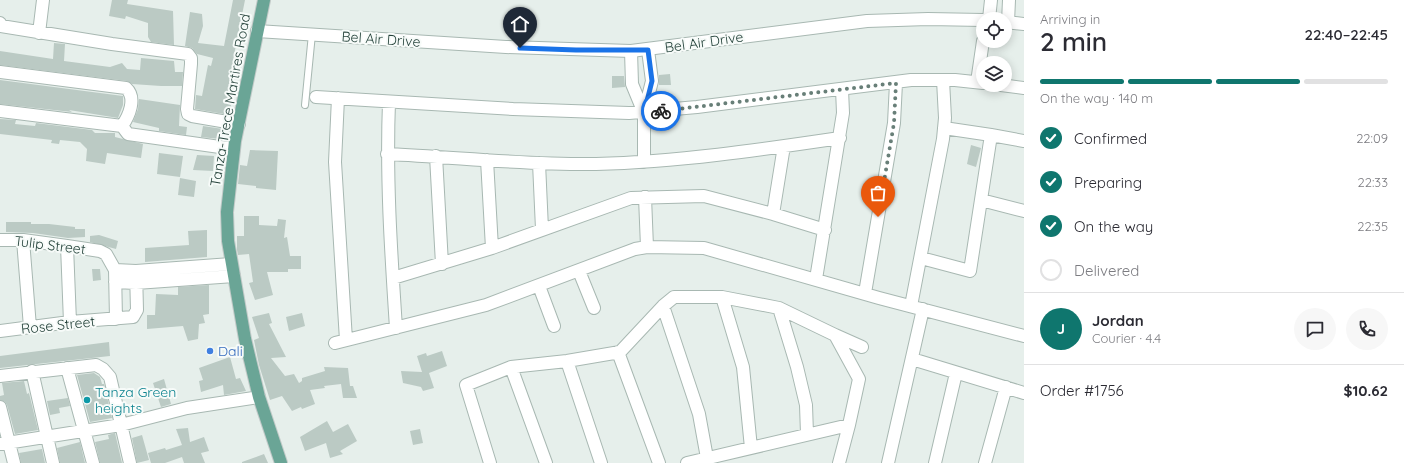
<!DOCTYPE html>
<html lang="en">
<head>
<meta charset="utf-8">
<style>
	:root { --surface:#fff; --page:#f7f7f7; --text:#2b2b33; --muted:#7c7c81; --line:#e1e1e2; --accent:#0f766e }
	body { margin:0; font-family:Quicksand,sans-serif; background:var(--page); color:var(--text); height:100vh; display:flex; flex-direction:column; font-size:15px; white-space:nowrap }
	* { box-sizing:border-box; margin:0 }
	p { font-size:13px; color:var(--muted) }
	.icon { flex:none; width:22px; height:22px; fill:none; stroke:currentColor; stroke-width:2; stroke-linecap:round; stroke-linejoin:round }
	.map { position:relative; flex:1; overflow:hidden }
	.drawer { display:flex; flex-direction:column; background:var(--surface); width:380px }
	.drawer>* { flex:none }
	.fabs { position:absolute; left:976px; top:12px; display:grid; gap:8px }
	.fabs a { display:grid; place-items:center; width:36px; height:36px; border-radius:50%; background:var(--surface); box-shadow:0 2px 10px #0003; font-size:20px }
	.pin { position:absolute; display:grid; place-items:center; width:34px; height:34px; color:#fff; margin:-41px -17px; border-radius:50% 50% 50% 0; rotate:-45deg; box-shadow:0 0 4px #0007 }
	.pin .icon { rotate:45deg }
	.courier { position:absolute; display:grid; place-items:center; width:40px; height:40px; margin:-20px; border:3px solid #1a73e8; border-radius:50%; background:#fff; color:#222; box-shadow:0 1px 5px #0007 }
	.overview em { font-style:normal; font-weight:600 }
	.overview div { display:flex; flex-direction:column-reverse }
	.overview { display:flex; align-items:center; justify-content:space-between; height:68px; padding:0 16px }
	h1 { font-size:26px; font-weight:600; line-height:30px }
	.bar { display:grid; grid-template-columns:repeat(4,1fr); gap:6px 4px; align-content:center; height:48px; padding:0 16px }
	.bar i { height:5px; border-radius:3px; background:var(--line) }
	.bar .selected { background:var(--accent) }
	.bar p { grid-column:span 4 }
	.line { display:flex; align-items:center; gap:10px; padding:0 16px; border-top:1px solid var(--line) }
	.line div { flex:1 }
	.round { display:grid; place-items:center; flex:none; width:42px; height:42px; border-radius:21px; background:var(--page) }
	ol { padding:0 16px; list-style:none }
	li { display:flex; align-items:center; gap:12px; height:44px }
	li p { margin-inline-start:auto }
	li .icon { padding:4px; border-radius:50%; background:var(--accent); color:#fff; stroke-width:4 }
	li:last-child { color:var(--muted) }
	li i { width:22px; height:22px; border:2px solid var(--line); border-radius:50% }
	main { display:flex; flex:1; min-height:0 }
	.map>svg:first-child { display:block }
</style>
</head>
<body>
<main>
<div class="map">
<svg width="1024" height="463" viewBox="0 0 1024 463">
	<rect width="100%" height="100%" fill="#e6efeb"/>
	<path fill="#bbcac4" d="M 112,0 L 128,0 L 127,4 L 173,11 L 174,45 L 151,42 L 148,37 L 148,23 L 126,16 L 125,19 L 109,16 Z
		M 233,0 L 245,0 L 233,60 L 237,61 L 236,74 L 232,74 L 227,104 L 231,105 L 230,115 L 195,109 L 196,95 L 202,96 L 208,65 L 211,66 L 213,58 L 197,54 L 192,48 L 185,46 L 190,12 L 202,14 L 203,26 L 198,43 L 224,46 Z
		M 54,43 L 65,44 L 64,61 L 110,67 L 122,63 L 127,69 L 140,70 L 141,58 L 174,61 L 175,72 L 183,72 L 182,86 L 161,86 L 132,84 L 127,81 L 0,65 L 0,51 L 53,59 Z
		M 670,74 L 671,85 L 659,85 L 659,75 Z
		M 612,76 L 624,76 L 625,87 L 612,88 Z
		M 0,80 L 123,96 L 123,105 L 118,118 L 69,110 L 72,112 L 0,104 Z
		M 139,99 L 180,105 L 179,126 L 187,127 L 186,135 L 159,131 L 159,128 L 133,122 L 138,109 Z
		M 0,119 L 16,120 L 15,124 L 35,126 L 36,123 L 92,130 L 95,133 L 115,133 L 115,137 L 143,144 L 141,158 L 107,153 L 105,164 L 86,161 L 87,149 L 80,142 L 60,140 L 59,144 L 51,143 L 52,140 L 0,134 Z
		M 203,126 L 223,129 L 220,139 L 201,137 Z
		M 971,145 L 981,148 L 976,167 L 967,164 Z
		M 250,150 L 278,151 L 276,190 L 256,188 L 256,186 L 238,184 L 240,165 L 247,166 Z
		M 159,153 L 183,156 L 180,177 L 157,174 Z
		M 197,155 L 214,156 L 213,171 L 193,170 Z
		M 180,178 L 196,181 L 194,197 L 178,195 Z
		M 244,216 L 259,216 L 259,225 L 277,226 L 278,219 L 286,220 L 284,238 L 287,237 L 290,256 L 301,256 L 301,269 L 288,269 L 288,272 L 267,272 L 273,295 L 255,300 L 249,283 L 253,282 L 249,254 L 238,255 L 237,250 L 237,236 L 244,236 Z
		M 6,222 L 31,222 L 31,224 L 49,224 L 75,227 L 75,229 L 85,229 L 85,237 L 68,238 L 33,233 L 6,232 Z
		M 207,230 L 207,257 L 145,262 L 145,248 L 189,245 L 188,231 Z
		M 99,235 L 118,241 L 116,249 L 90,242 L 90,236 Z
		M 92,269 L 100,269 L 101,280 L 93,281 Z
		M 209,285 L 209,314 L 203,315 L 205,323 L 199,324 L 198,339 L 188,341 L 183,326 L 147,329 L 147,315 L 155,315 L 156,294 L 178,295 L 178,287 Z
		M 269,313 L 272,323 L 269,324 L 286,357 L 271,358 L 285,376 L 294,374 L 299,383 L 302,381 L 302,378 L 325,371 L 324,367 L 348,368 L 350,386 L 353,386 L 357,398 L 343,398 L 341,384 L 324,386 L 325,388 L 310,390 L 315,404 L 302,409 L 301,407 L 292,411 L 282,396 L 270,400 L 259,365 L 254,340 L 259,338 L 252,317 Z
		M 302,313 L 305,326 L 289,331 L 286,317 Z
		M 109,342 L 110,356 L 0,368 L 0,356 Z
		M 442,351 L 447,366 L 429,373 L 434,388 L 423,391 L 421,387 L 403,383 L 401,371 L 422,372 L 417,356 L 426,353 L 427,356 Z
		M 230,357 L 236,379 L 240,378 L 246,391 L 224,395 L 223,385 L 201,392 L 199,381 L 203,380 L 199,368 Z
		M 94,373 L 100,377 L 102,384 L 104,384 L 112,418 L 90,422 L 77,375 Z
		M 164,379 L 171,404 L 161,407 L 153,383 Z
		M 24,381 L 27,394 L 29,393 L 38,430 L 15,434 L 7,405 L 5,402 L 0,400 L 0,396 L 4,395 L 2,383 Z
		M 68,398 L 70,406 L 59,408 L 60,413 L 50,415 L 47,401 Z
		M 327,421 L 333,432 L 348,424 L 357,441 L 340,451 L 343,454 L 330,458 L 326,443 L 305,451 L 300,437 Z
		M 188,428 L 190,442 L 204,437 L 209,451 L 201,453 L 205,463 L 184,463 L 182,457 L 165,463 L 151,463 L 148,453 L 165,448 L 166,450 L 182,445 L 176,429 Z
		M 420,429 L 423,443 L 413,445 L 410,431 Z
		M 115,433 L 122,463 L 100,463 L 95,442 L 109,439 L 108,435 Z
		M 142,435 L 149,460 L 137,463 L 132,438 Z
		M 80,442 L 85,463 L 60,463 L 57,448 Z
		M 42,449 L 45,463 L 21,463 L 19,453 Z
		M 264,454 L 268,463 L 242,463 L 242,462 Z"/>
	<g fill="none" stroke-linecap="round" stroke-linejoin="round">
		<g stroke="#a8b8b2" stroke-width="8">
			<path id="service" d="M 305,105 L 312,34"/>
		</g>
		<g stroke="#a8b8b2" stroke-width="14">
			<path id="minor" d="M 989,19 L 991,0
				M 1008,22 L 1009,0
				M 0,23 L 1,26 L 112,44 L 188,54 L 191,58 L 191,64 L 187,109 L 188,114 L 192,116 L 239,124
				M 39,33 L 43,0
				M 631,51 L 632,84 L 644,113
				M 0,72 L 126,88 C 137,98 129,116 122,126
				M 977,82 L 983,41
				M 1001,85 L 1024,88
				M 316,97 L 513,109 L 629,113 L 697,107 L 911,80 L 955,80 L 983,83
				M 338,98 L 335,162 L 346,340
				M 389,102 C 386,178 391,252 396,328
				M 0,111 L 122,126 L 128,134 L 234,149
				M 991,135 L 1024,141
				M 387,154 C 456,157 526,165 596,164 C 677,162 759,150 840,138
				M 436,156 L 442,264
				M 487,160 L 492,248
				M 644,162 L 644,113 L 652,81 L 648,50
				M 539,163 L 542,229
				M 645,197 L 647,247
				M 981,200 L 1024,211
				M 773,214 L 784,146
				M 0,240 L 23,240 L 67,246 L 100,251 L 106,254 L 115,270 L 116,319
				M 23,240 L 30,327
				M 67,246 L 70,322
				M 921,258 L 970,271 L 991,135 L 944,128
				M 115,270 L 136,271 L 231,264
				M 579,271 L 594,308
				M 393,278 L 492,248 L 631,198 L 704,196 L 773,214 L 825,230
				M 816,279 L 843,113 L 842,89
				M 115,282 L 136,283 L 234,276
				M 539,286 L 554,326
				M 865,293 L 894,123 L 896,83
				M 722,297 L 743,367 L 751,448
				M 663,306 L 699,414 L 707,458
				M 911,306 L 943,139 L 945,118 L 943,80
				M 779,308 L 797,367 L 806,405 L 807,434
				M 0,331 L 70,322 L 133,317 L 137,310 L 136,271
				M 835,335 L 862,347
				M 335,343 L 486,305 L 635,249 L 647,247 L 704,248 L 879,298 L 1024,336
				M 618,352 L 659,463
				M 912,359 L 1024,393
				M 567,361 L 601,463
				M 511,367 L 546,463
				M 67,368 L 93,463
				M 32,371 L 53,463
				M 0,376 L 96,365 L 103,369 L 110,377 L 130,463
				M 0,407 L 14,463
				M 0,444 L 121,425 L 187,408 L 259,397
				M 490,463 L 466,385 L 511,367 L 567,361 L 620,352 L 663,306 L 674,297 L 722,297 L 779,308 L 835,335 L 859,379 L 849,425
				M 687,463 L 849,425 L 839,463
				M 888,463 L 923,309
				M 935,463 L 956,373
				M 985,463 L 1006,387"/>
		</g>
		<g stroke="#a8b8b2" stroke-width="14">
			<path id="tertiary" d="M 1005,22 L 1024,24
				M 257,31 L 506,47 L 631,51 L 867,21 L 928,19 L 983,20"/>
		</g>
		<g stroke="#c2cac8" stroke-width="14">
			<path id="primary" d="M 264,0 L 235,141 L 227,212 L 228,241 L 245,339 L 259,397 L 281,463"/>
		</g>
		<use href="#service" stroke="#fff" stroke-width="6"/>
		<use href="#minor" stroke="#fff" stroke-width="12"/>
		<use href="#tertiary" stroke="#fff" stroke-width="12"/>
		<use href="#primary" stroke="#6aa596" stroke-width="12"/>
	</g>
	<g fill="none" stroke-linecap="round" stroke-linejoin="round">
		<path stroke="#687f78" stroke-width="4" stroke-dasharray="0 7.2" d="M 661,111 L 896,83 L 894,123 L 878,217"/>
		<path stroke="#1a73e8" stroke-width="5" d="M 520,48 L 576,50 L 648,50 L 652,81 L 644,113 L 661,111"/>
	</g>
	<circle fill="#3f7fe0" stroke="#f7fbf9" stroke-width="1.5" cx="210" cy="351" r="4"/>
	<circle fill="#0f9aa8" stroke="#f7fbf9" stroke-width="1.5" cx="87" cy="400" r="4"/>
	<g text-anchor="middle" stroke-width="4" stroke-linejoin="round" paint-order="stroke">
		<g font-size="14" fill="#24423a" stroke="#f7fbf9">
			<text transform="translate(381 39) rotate(4)" y="5">Bel Air Drive</text>
			<text transform="translate(704 42) rotate(-8)" y="5">Bel Air Drive</text>
			<text transform="translate(230 100) rotate(-80)" y="5">Tanza-Trece Martires Road</text>
			<text transform="translate(50 245) rotate(7)" y="5">Tulip Street</text>
			<text transform="translate(58 325) rotate(-6)" y="5">Rose Street</text>
		</g>
		<g font-size="14" fill="#366cbe" stroke="#f7fbf9" text-anchor="start">
			<text x="218" y="356">Dali</text>
		</g>
		<g font-size="14" fill="#0d838f" stroke="#f7fbf9" text-anchor="start">
			<text x="95" y="397">Tanza Green<tspan x="95" dy="16">heights</tspan></text>
		</g>
	</g>
</svg>
<div class="fabs">
<a><svg class="icon" aria-label="locate" viewBox="0 0 24 24"><circle cx="12" cy="12" r="6"/><path d="M12 2v4M12 18v4M2 12h4M18 12h4"/></svg></a>
<a><svg class="icon" aria-label="layers" viewBox="0 0 24 24"><path d="M12 4l9 5-9 5-9-5zM3 14l9 5 9-5"/></svg></a>
</div>
<div class="pin" style="left:878px;top:217px;background:#ea580c"><svg class="icon" aria-label="bag" viewBox="0 0 24 24"><path d="M5 8h14l-1 12H6zM9 8a3 3 0 0 1 6 0"/></svg></div>
<div class="pin" style="left:520px;top:48px;background:#1f2937"><svg class="icon" aria-label="home" viewBox="0 0 24 24"><path d="M3 11l9-7 9 7M6 9v11h12V9"/></svg></div>
<div class="courier" style="left:661px;top:111px"><svg class="icon" aria-label="bike" viewBox="0 0 24 24"><circle cx="6" cy="16" r="4"/><circle cx="18" cy="16" r="4"/><path d="M6 16l4-8h5l3 8M10 8l3 8H6M13 5h3"/></svg></div>
</div>
<section class="drawer">
<div class="overview"><div><h1>2 min</h1><p>Arriving in</p></div><em>22:40–22:45</em></div>
<div class="bar"><i class="selected"></i><i class="selected"></i><i class="selected"></i><i></i><p>On the way · 140 m</p></div>
<ol>
<li><svg class="icon" aria-label="check" viewBox="0 0 24 24"><path d="M5 12l5 5 9-10"/></svg>Confirmed<p>22:09</p></li>
<li><svg class="icon" aria-label="check" viewBox="0 0 24 24"><path d="M5 12l5 5 9-10"/></svg>Preparing<p>22:33</p></li>
<li><svg class="icon" aria-label="check" viewBox="0 0 24 24"><path d="M5 12l5 5 9-10"/></svg>On the way<p>22:35</p></li>
<li><i></i>Delivered</li>
</ol>
<div class="line" style="height:72px"><b class="round" style="background:var(--accent);color:#fff">J</b><div><b>Jordan</b><p>Courier · 4.4</p></div><a class="round"><svg class="icon" aria-label="chat" viewBox="0 0 24 24"><path d="M4 5h16v11H9l-5 4z"/></svg></a><a class="round"><svg class="icon" aria-label="phone" viewBox="0 0 24 24"><path d="M5 4h4l2 5-3 2q2 4 5 5l2-3 5 2v4C11 20 4 13 5 4z"/></svg></a></div>
<div class="line" style="height:52px"><div>Order #1756</div><b>$10.62</b></div>
</section>
</main>
</body>
</html>
